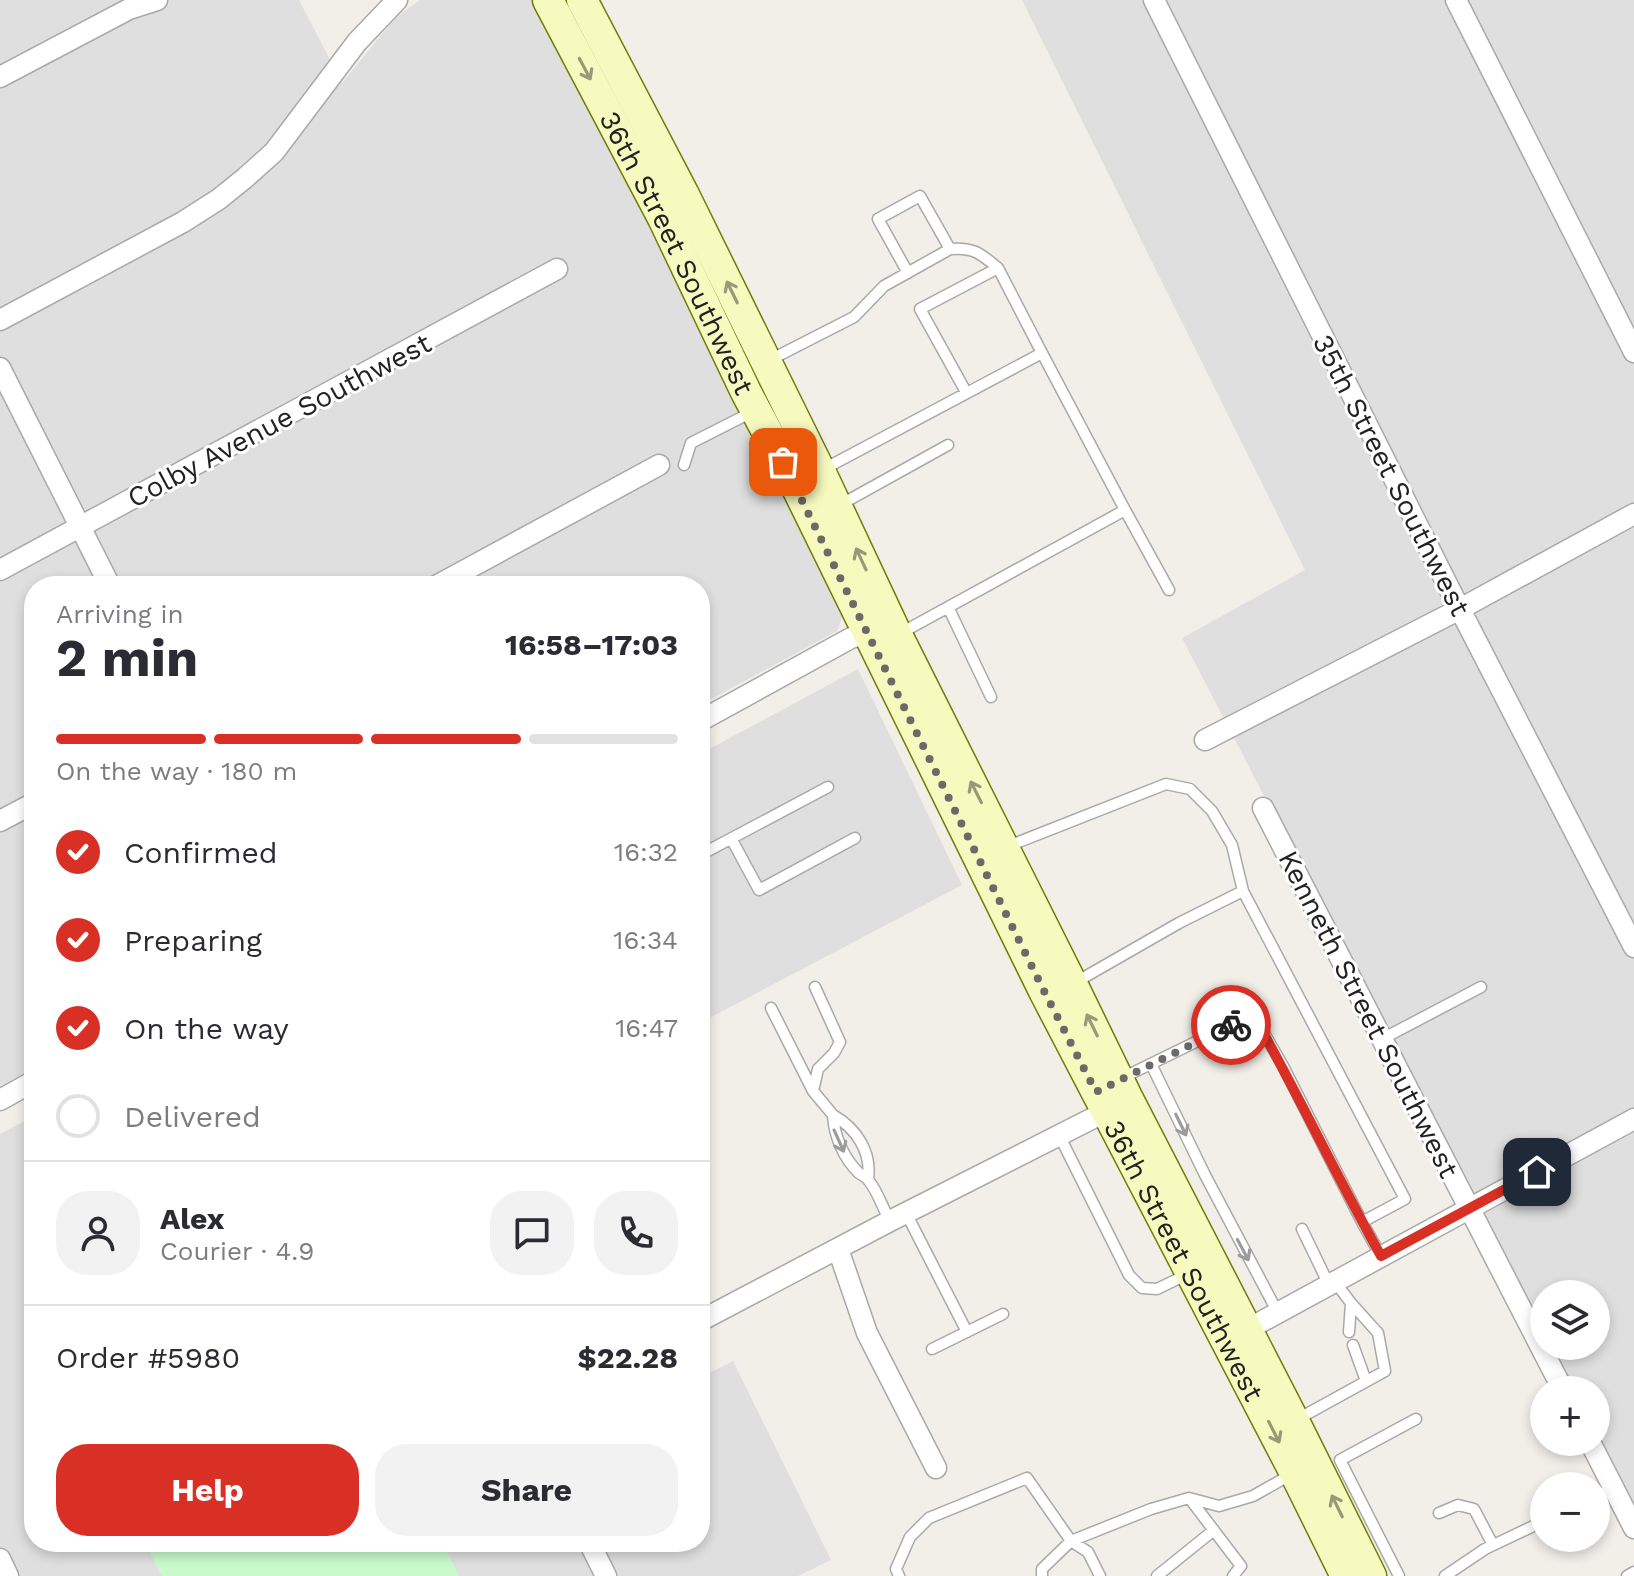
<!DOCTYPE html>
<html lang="en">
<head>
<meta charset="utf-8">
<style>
	:root { --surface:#fff; --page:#f2f2f3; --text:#2b2b33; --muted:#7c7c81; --line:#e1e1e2; --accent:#d93025 }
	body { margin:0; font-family:"Work Sans",sans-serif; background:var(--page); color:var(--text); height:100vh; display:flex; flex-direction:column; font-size:30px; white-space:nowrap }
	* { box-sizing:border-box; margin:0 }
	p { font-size:26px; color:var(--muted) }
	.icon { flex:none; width:44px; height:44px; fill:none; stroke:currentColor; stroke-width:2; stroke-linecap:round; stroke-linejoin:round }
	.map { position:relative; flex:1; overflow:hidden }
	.side { position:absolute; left:24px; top:576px; width:686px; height:976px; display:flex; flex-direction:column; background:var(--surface); border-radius:32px; box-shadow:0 4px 12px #0003 }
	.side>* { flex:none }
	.controls { position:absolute; left:1530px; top:1280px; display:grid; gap:16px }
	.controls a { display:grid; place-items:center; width:80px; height:80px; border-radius:50%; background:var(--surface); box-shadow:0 4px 12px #0003; font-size:40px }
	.pin { position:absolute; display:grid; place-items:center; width:68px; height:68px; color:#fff; margin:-34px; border-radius:16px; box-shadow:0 4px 12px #0006 }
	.courier { position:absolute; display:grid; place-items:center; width:80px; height:80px; margin:-40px; border:6px solid #d93025; border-radius:50%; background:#fff; color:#222; box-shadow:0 2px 10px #0007 }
	.headline em { font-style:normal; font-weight:700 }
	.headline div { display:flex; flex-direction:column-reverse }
	.headline { display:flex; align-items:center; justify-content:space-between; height:136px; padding:0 32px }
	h1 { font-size:52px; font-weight:700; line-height:60px }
	.bar { display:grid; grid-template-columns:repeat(4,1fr); gap:12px 8px; align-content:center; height:96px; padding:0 32px }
	.bar i { height:10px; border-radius:6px; background:var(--line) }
	.bar .selected { background:var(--accent) }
	.bar p { grid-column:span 4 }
	.line { display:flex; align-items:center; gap:20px; padding:0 32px; border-top:2px solid var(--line) }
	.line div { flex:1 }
	.round { display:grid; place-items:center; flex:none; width:84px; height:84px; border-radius:32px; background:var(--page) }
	ol { padding:0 32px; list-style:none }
	li { display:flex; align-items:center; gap:24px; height:88px }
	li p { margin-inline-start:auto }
	li .icon { padding:8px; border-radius:50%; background:var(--accent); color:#fff; stroke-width:4 }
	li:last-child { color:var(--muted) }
	li i { width:44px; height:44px; border:4px solid var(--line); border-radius:50% }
	.primary-button { display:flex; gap:16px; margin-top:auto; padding:16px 32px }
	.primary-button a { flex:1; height:92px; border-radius:32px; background:var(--accent); color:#fff; font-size:32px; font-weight:700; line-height:92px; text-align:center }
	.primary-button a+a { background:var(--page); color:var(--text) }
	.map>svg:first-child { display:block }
</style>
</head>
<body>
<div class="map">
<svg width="1634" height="1576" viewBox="0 0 1634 1576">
	<rect width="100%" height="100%" fill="#f2efe9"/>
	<path fill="#e0dfdf" d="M 0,0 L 299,0 L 342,83 L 395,18 L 420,0 L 536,0 L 844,612 L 837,631 L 700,705 L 700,586 L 34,586 L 34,1068 L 0,1086 Z
		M 1022,0 L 1634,0 L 1634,1507 L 1596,1434 L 1596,1390 L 1573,1390 L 1550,1346 L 1596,1346 L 1596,1294 L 1544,1294 L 1544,1334 L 1182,638 L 1305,570 Z
		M 858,669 L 962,885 L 700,1023 L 700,754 Z
		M 34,1116 L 34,1542 L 145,1542 L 162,1576 L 0,1576 L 0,1134 Z
		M 733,1361 L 831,1560 L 798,1576 L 459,1576 L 442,1542 L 700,1542 L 700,1378 Z"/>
	<path fill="#c8facc" d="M 145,1542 L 442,1542 L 459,1576 L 162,1576 Z"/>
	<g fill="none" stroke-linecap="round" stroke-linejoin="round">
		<g stroke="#a9a9a9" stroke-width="13">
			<path id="lane" d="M 950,249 C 973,247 980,253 998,268
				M 1042,353 L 1125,510
				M 768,361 L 854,317 L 884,286 L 950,249 L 920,196 L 878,219 L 908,273
				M 684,465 L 691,443 L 754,411
				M 822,470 L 1042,353 L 998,268 L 920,309 L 966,392
				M 838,506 L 948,445
				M 948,607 L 991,697
				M 901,633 L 1125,510 L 1169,590
				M 732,840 L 759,890 L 855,838
				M 1006,847 L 1166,784 L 1190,789 L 1212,811 L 1232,845 L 1243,891
				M 700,855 L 828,787
				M 1076,982 L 1179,923 L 1243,891 L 1405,1199 L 1362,1222 L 1381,1256
				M 771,1008 L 813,1091 L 833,1115
				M 1382,1039 L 1481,987
				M 1151,1064 L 1205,1175 L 1278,1313
				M 1122,1078 L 1253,1014 L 1283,1066 L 1362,1222
				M 813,1091 L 818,1069 L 834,1053 L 840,1042 L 815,987
				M 1059,1135 L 1129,1275 L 1142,1288 L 1157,1289 L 1186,1275
				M 868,1179 C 872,1152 856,1128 833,1115 C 834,1136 844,1159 859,1173 C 864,1177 866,1176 869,1181 C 878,1192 883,1209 890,1221
				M 906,1213 L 967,1332
				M 1302,1229 L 1329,1285
				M 1349,1332 L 1351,1303
				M 1353,1345 L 1366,1381
				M 932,1349 L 1003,1314
				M 1296,1420 L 1385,1371 L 1378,1333 L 1351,1303 L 1335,1282
				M 1596,1497 L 1614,1488
				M 1190,1499 L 1241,1566 L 1233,1576
				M 1439,1513 L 1458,1505 L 1474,1509 L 1493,1545
				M 899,1576 L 896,1569 L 910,1537 L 929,1518 L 1027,1478 L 1071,1541 L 1151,1509 L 1189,1498 L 1219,1506 L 1253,1496 L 1292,1474
				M 1042,1576 L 1042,1569 L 1071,1541 L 1088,1552 L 1100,1576
				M 1157,1576 L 1214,1530
				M 1399,1576 L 1340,1460 L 1416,1419
				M 1445,1576 L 1485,1549 L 1544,1521
				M 1627,1576 L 1634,1572"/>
		</g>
		<g stroke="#a9a9a9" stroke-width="23">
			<path id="street" d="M 1154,0 L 1449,588 L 1634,947
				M 1456,0 L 1634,352
				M 0,77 L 129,9 L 157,0
				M 0,320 L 183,222 L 219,199 L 245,178 L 274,152 L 357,42 L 397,0
				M 0,368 L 110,586
				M 0,570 L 557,269
				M 436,586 L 659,465
				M 700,721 L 851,638 L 868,633
				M 1205,740 L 1460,609 L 1634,514
				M 1263,808 L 1563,1390
				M 0,821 L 34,803
				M 0,1100 L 34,1081
				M 838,1249 L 867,1333 L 936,1468
				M 700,1321 L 890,1221 L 1105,1112 L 1117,1104
				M 1237,1335 L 1634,1119
				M 1590,1442 L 1634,1528
				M 589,1542 L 606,1576
				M 0,1559 L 8,1576"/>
		</g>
		<g stroke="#707d05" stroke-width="33">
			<g id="secondary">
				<path id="s1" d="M 548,0 L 663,218 L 746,392 L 797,488 L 1044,991 L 1295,1473 L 1346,1576"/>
				<path d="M 582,0 L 684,195 L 820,471 L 897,635 L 1072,984 L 1127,1097 L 1294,1421 L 1371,1576"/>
			</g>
		</g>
		<use href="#lane" stroke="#fff" stroke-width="10"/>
		<use href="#street" stroke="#fff" stroke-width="20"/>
		<use href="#secondary" stroke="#f7fabf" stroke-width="30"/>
	</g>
	<defs><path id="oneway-shaft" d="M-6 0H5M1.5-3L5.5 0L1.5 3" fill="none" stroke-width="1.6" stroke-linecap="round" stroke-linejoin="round" transform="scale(2)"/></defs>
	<g stroke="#979978">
		<use href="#oneway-shaft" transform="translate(585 69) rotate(62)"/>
		<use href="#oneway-shaft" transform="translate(732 292) rotate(-116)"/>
		<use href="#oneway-shaft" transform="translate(861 559) rotate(-115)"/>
		<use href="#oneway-shaft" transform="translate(976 792) rotate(-117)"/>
		<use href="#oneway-shaft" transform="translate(1092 1025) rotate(-116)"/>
		<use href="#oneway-shaft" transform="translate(1274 1432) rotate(63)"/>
		<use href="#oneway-shaft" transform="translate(1337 1506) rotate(-116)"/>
	</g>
	<g stroke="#9c9c9c">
		<use href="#oneway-shaft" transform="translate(1181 1125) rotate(64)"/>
		<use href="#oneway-shaft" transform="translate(839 1141) rotate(66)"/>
		<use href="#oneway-shaft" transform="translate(1243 1250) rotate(62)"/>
	</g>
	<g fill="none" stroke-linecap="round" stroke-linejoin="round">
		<path stroke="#6b6a68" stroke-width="8" stroke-dasharray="0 14.4" d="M 783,462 L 1044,991 L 1096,1092 L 1231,1025"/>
		<path stroke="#d93025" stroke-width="10" d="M 1231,1025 L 1253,1014 C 1298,1094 1337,1177 1381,1256 L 1537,1172"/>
	</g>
	<g text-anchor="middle" stroke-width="6" stroke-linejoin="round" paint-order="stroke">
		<g font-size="28" fill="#222" stroke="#fff">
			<text dy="10" stroke="none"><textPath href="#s1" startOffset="284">36th Street Southwest</textPath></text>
			<text transform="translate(279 420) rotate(-28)" y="10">Colby Avenue Southwest</text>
			<text transform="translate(1392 475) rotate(63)" y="10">35th Street Southwest</text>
			<text transform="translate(1369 1014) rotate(63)" y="10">Kenneth Street Southwest</text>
			<text dy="10" stroke="none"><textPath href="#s1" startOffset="1412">36th Street Southwest</textPath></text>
		</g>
	</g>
</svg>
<div class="controls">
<a><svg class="icon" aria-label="layers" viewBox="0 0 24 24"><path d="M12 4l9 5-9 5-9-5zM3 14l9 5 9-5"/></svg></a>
<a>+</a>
<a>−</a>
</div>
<div class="pin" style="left:783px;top:462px;background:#ea580c"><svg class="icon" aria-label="bag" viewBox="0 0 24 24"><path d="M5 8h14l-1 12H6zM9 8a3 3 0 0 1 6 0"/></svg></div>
<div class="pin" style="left:1537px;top:1172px;background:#1f2937"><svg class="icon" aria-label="home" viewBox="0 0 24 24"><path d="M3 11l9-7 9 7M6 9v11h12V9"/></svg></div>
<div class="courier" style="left:1231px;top:1025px"><svg class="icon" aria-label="bike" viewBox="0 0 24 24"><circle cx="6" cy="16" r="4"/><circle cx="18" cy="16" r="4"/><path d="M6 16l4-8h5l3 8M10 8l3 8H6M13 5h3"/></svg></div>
<section class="side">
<div class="headline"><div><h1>2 min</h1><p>Arriving in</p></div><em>16:58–17:03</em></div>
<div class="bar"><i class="selected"></i><i class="selected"></i><i class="selected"></i><i></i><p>On the way · 180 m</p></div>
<ol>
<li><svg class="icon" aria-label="check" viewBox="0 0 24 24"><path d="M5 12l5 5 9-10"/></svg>Confirmed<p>16:32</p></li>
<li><svg class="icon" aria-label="check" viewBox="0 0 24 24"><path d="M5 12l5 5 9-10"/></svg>Preparing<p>16:34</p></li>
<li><svg class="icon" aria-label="check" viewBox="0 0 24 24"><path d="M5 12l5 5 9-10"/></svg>On the way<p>16:47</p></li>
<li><i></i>Delivered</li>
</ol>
<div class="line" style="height:144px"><a class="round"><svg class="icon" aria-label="person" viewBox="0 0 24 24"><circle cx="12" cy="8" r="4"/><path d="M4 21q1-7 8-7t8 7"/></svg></a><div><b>Alex</b><p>Courier · 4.9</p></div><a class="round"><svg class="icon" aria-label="chat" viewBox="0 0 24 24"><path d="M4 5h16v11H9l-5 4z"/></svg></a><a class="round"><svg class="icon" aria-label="phone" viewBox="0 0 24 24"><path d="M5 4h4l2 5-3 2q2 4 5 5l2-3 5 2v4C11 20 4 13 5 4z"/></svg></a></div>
<div class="line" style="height:104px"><div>Order #5980</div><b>$22.28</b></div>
<div class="primary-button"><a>Help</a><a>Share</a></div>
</section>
</div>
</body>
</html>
